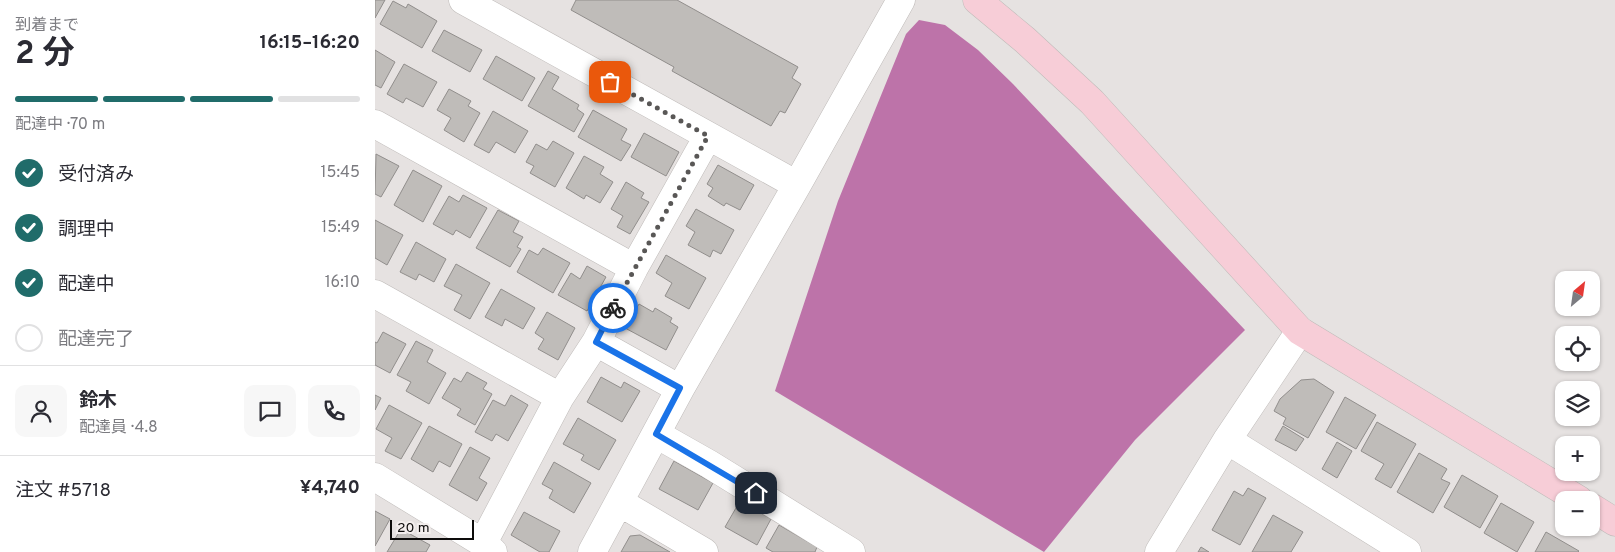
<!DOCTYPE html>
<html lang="ja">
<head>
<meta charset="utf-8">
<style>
	:root { --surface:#fff; --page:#f7f7f7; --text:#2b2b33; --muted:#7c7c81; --line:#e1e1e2; --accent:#206c6a }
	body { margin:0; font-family:Overpass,"Noto Sans JP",sans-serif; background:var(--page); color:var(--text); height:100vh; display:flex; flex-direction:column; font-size:19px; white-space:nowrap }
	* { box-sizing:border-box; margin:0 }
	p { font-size:16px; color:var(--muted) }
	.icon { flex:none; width:28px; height:28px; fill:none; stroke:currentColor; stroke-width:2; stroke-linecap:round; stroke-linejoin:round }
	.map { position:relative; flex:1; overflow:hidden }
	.details { display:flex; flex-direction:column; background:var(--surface); width:375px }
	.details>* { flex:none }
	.needle { width:32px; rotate:29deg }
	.tools { position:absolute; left:1180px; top:271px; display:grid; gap:10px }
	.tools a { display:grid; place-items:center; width:45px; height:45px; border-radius:10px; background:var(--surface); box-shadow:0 1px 4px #0004; font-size:25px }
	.scale { position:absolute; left:15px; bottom:12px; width:84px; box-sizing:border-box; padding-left:5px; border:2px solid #0d0c0b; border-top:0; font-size:14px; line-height:18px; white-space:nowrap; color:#0d0c0b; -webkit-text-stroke:4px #f4efee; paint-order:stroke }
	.pin { position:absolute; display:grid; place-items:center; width:42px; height:42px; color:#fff; margin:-21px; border-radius:10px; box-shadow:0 2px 8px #0006 }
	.courier { position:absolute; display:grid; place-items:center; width:50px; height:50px; margin:-25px; border:4px solid #1a73e8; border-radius:50%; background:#fff; color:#222; box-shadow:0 1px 6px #0007 }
	.head em { font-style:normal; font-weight:700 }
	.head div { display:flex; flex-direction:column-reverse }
	.head { display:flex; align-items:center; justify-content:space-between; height:85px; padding:0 15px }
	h1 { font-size:32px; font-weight:700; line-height:38px }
	.bar { display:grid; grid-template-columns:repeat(4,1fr); gap:8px 5px; align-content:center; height:60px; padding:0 15px }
	.bar i { height:6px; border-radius:4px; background:var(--line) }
	.bar .current { background:var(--accent) }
	.bar p { grid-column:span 4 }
	.line { display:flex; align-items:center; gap:12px; padding:0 15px; border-top:1px solid var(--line) }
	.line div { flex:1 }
	.round { display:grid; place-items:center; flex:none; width:52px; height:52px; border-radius:10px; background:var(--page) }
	ol { padding:0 15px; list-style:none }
	li { display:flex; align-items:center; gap:15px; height:55px }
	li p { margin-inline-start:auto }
	li .icon { padding:5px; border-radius:50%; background:var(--accent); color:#fff; stroke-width:4 }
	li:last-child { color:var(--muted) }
	li i { width:28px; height:28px; border:2px solid var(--line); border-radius:50% }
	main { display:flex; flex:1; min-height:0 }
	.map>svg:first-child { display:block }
</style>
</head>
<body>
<main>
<section class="details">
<div class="head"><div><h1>2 分</h1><p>到着まで</p></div><em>16:15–16:20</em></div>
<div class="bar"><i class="current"></i><i class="current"></i><i class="current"></i><i></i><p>配達中 · 70 m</p></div>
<ol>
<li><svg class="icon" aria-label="check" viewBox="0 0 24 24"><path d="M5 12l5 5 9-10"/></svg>受付済み<p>15:45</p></li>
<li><svg class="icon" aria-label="check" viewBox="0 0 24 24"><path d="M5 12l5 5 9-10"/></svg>調理中<p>15:49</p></li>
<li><svg class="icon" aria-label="check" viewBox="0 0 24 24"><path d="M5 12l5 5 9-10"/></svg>配達中<p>16:10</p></li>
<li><i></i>配達完了</li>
</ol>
<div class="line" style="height:90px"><a class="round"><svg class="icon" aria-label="person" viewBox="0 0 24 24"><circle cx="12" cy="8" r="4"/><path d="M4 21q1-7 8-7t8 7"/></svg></a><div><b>鈴木</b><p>配達員 · 4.8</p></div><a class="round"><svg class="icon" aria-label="chat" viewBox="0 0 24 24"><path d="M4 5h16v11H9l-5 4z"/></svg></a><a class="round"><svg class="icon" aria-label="phone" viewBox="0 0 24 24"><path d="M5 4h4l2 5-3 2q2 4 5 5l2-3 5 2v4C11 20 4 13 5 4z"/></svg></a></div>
<div class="line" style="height:65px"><div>注文 #5718</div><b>¥4,740</b></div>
</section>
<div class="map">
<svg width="1240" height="552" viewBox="0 0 1240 552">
	<rect width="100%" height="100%" fill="#e6e2e1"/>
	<path fill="#bd73a9" d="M 544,20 L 570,25 L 603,50 L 638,84 L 870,330 L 760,440 L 669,552 L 400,391 L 463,201 L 531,34 Z"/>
	<path fill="#bfbcb9" stroke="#918e8c" d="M 0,0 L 10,0 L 0,18 Z
		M 201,0 L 302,0 L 423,67 L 417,78 L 426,84 L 410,113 L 405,111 L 396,126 L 297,71 L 299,67 L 196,10 Z
		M 18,1 L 31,8 L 33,4 L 62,21 L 47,48 L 5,24 Z
		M 69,30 L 107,50 L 95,72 L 57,51 Z
		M 0,50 L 20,62 L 6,88 L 0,85 Z
		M 121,56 L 160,78 L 147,101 L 108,79 Z
		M 29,64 L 62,82 L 48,107 L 31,98 L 28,103 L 12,94 Z
		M 173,71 L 184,77 L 177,89 L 204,105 L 202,109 L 209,114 L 199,132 L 153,106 Z
		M 74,89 L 96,101 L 93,106 L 105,113 L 89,142 L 69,130 L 76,118 L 62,110 Z
		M 218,110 L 252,129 L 246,140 L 256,145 L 246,161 L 203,137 Z
		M 118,111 L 153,131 L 140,153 L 121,142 L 114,153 L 99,145 Z
		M 269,133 L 304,152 L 291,176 L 256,157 Z
		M 178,141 L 199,153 L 180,187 L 155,173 L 159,166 L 151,162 L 161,144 L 172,150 Z
		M 1,154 L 24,166 L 6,197 L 0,194 Z
		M 209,156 L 229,167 L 225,174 L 238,182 L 225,203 L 211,195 L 209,199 L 191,188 Z
		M 343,165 L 379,185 L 365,210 L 351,203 L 349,206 L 333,196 L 338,188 L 332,184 Z
		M 38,170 L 67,186 L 48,222 L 19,205 Z
		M 251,182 L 269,193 L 266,198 L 274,202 L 255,234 L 242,227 L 248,216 L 236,209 Z
		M 88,195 L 112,208 L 95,238 L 81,230 L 78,235 L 58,224 L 74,196 L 84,202 Z
		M 321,209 L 359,230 L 346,254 L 338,250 L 335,257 L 313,245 L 320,232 L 311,226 Z
		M 123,210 L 144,221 L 138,232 L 148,237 L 142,247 L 146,249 L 135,267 L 101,248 Z
		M 0,220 L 28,235 L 12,265 L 0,258 Z
		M 41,242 L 71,259 L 59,282 L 44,274 L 41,280 L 25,272 Z
		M 168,248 L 195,263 L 178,293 L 142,272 L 154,250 L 163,255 Z
		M 291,255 L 331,278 L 314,309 L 290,296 L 297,283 L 281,273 Z
		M 81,264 L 115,283 L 95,319 L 79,310 L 87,295 L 69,286 Z
		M 212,266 L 231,277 L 212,311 L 183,295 L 196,273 L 205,279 Z
		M 126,289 L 160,308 L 148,329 L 130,319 L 127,326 L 110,317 Z
		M 264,304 L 278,312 L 280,308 L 297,318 L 295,322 L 303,327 L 291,350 L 250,328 Z
		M 172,312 L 200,328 L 183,360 L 163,349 L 169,339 L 160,333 Z
		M 8,332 L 31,344 L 15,373 L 0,365 L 0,342 L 2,343 Z
		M 41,341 L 58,350 L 52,362 L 71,373 L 54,404 L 31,391 L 36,382 L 22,375 Z
		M 92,372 L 112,383 L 108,389 L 117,394 L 100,425 L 82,415 L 86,409 L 67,398 L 79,378 L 86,382 Z
		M 226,377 L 246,388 L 249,382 L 265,391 L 247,422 L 212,402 Z
		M 939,379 L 959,392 L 933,438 L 908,424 L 911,418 L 899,411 L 905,399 L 926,380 Z
		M 0,395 L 6,398 L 0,410 Z
		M 136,395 L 153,405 L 133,441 L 121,434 L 117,441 L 100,432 L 118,400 L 130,406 Z
		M 970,397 L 1001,415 L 981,449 L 951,432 Z
		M 14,405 L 47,423 L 26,459 L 10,451 L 17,438 L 1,429 Z
		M 203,418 L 241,440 L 224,470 L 206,460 L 209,455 L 188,444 Z
		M 1002,422 L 1041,444 L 1016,488 L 1000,479 L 1009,464 L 986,451 Z
		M 54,426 L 87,444 L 75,467 L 64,461 L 58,472 L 36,459 Z
		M 908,426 L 929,439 L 921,451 L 900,440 Z
		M 962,442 L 977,451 L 962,478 L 947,469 Z
		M 95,447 L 115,458 L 104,478 L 112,483 L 102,501 L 74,485 Z
		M 1044,453 L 1072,469 L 1066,479 L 1075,483 L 1058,513 L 1022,492 Z
		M 299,461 L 338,483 L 323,510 L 284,489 Z
		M 179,462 L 216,483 L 199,513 L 174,498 L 178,490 L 167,484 Z
		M 1087,475 L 1123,496 L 1105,528 L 1069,507 Z
		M 873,488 L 891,498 L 865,545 L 837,530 L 859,491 L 868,496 Z
		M 365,501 L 396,519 L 382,545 L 350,527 Z
		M 1126,503 L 1159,522 L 1142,552 L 1109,533 Z
		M 0,511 L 15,519 L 0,546 Z
		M 149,512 L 185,531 L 174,552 L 165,552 L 136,535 Z
		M 898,515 L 928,532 L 916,552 L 877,552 Z
		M 404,525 L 442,547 L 440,552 L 398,552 L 391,548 Z
		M 26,529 L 55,545 L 51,552 L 12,552 Z
		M 1171,532 L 1204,551 L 1203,552 L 1160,552 Z
		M 265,535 L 295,552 L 246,552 L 255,536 Z
		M 826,547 L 834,552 L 823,552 Z"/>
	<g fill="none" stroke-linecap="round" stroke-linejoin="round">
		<g stroke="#bfbbb9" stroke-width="29">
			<path id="street" d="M 88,0 L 422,185
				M 0,124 L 259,268
				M 0,294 L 185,397
				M 221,342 L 305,389
				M 281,434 L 334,464 L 476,552
				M 852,440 L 1032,552
				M 0,477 L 108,543 L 118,552
				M 244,502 L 329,552
				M 108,543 L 185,397 L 221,342 L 259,268 L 333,136
				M 217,552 L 305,389 L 422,185 L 526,0
				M 784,552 L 852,440 L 925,331"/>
		</g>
		<g stroke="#bfbbb9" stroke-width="29">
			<path id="secondary" d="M 602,0 L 650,40 L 717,102 L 925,331 L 1204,500
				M 1216,507 L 1240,522"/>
		</g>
		<use href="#street" stroke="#fff" stroke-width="28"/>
		<use href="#secondary" stroke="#f7cdd7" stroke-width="28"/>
	</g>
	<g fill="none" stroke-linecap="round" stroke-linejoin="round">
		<path stroke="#595756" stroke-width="5" stroke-dasharray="0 9" d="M 235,82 L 333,136 L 238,308"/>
		<path stroke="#1a73e8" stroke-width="6" d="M 238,308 L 221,342 L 305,388 L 281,434 L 381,493"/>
	</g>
</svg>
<div class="tools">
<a><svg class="needle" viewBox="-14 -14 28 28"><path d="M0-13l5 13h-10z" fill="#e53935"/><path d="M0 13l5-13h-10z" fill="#7c7c81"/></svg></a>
<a><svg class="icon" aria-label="locate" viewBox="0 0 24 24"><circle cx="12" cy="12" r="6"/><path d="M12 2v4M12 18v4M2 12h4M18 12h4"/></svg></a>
<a><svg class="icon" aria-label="layers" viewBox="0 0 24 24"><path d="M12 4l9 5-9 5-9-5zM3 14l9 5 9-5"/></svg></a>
<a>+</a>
<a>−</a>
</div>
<div class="scale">20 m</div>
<div class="pin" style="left:235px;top:82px;background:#ea580c"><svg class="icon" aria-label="bag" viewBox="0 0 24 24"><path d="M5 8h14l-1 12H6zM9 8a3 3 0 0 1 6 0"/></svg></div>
<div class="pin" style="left:381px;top:493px;background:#1f2937"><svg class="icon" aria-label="home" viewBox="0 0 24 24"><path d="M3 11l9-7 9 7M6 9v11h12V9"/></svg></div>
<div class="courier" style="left:238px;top:308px"><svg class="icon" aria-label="bike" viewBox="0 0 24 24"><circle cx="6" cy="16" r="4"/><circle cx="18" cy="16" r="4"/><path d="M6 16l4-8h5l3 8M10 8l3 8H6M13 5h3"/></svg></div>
</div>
</main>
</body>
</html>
